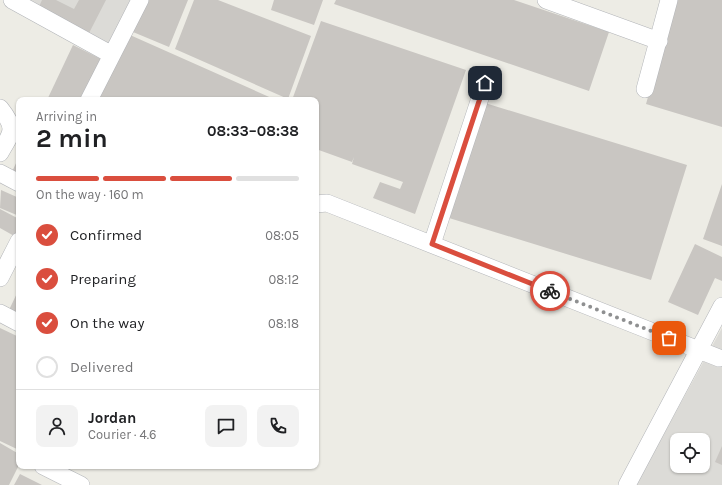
<!DOCTYPE html>
<html lang="en">
<head>
<meta charset="utf-8">
<style>
	:root { --surface:#fff; --page:#f2f2f2; --text:#202124; --muted:#757577; --line:#e0e0e0; --accent:#da4e3e }
	body { margin:0; font-family:Karla,sans-serif; background:var(--page); color:var(--text); height:100vh; display:flex; flex-direction:column; font-size:15px; white-space:nowrap }
	* { box-sizing:border-box; margin:0 }
	p { font-size:13px; color:var(--muted) }
	.icon { flex:none; width:22px; height:22px; fill:none; stroke:currentColor; stroke-width:2; stroke-linecap:round; stroke-linejoin:round }
	.map { position:relative; flex:1; overflow:hidden }
	.sheet { position:absolute; left:16px; top:97px; width:303px; height:372px; display:flex; flex-direction:column; background:var(--surface); border-radius:8px; box-shadow:0 1px 3px #0004 }
	.sheet>* { flex:none }
	.tools { position:absolute; left:670px; top:433px; display:grid; gap:8px }
	.tools a { display:grid; place-items:center; width:40px; height:40px; border-radius:8px; background:var(--surface); box-shadow:0 1px 3px #0004; font-size:20px }
	.pin { position:absolute; display:grid; place-items:center; width:34px; height:34px; color:#fff; margin:-17px; border-radius:8px; box-shadow:0 2px 6px #0006 }
	.courier { position:absolute; display:grid; place-items:center; width:40px; height:40px; margin:-20px; border:3px solid #da4e3e; border-radius:50%; background:#fff; color:#222; box-shadow:0 1px 5px #0007 }
	.overview em { font-style:normal; font-weight:700 }
	.overview div { display:flex; flex-direction:column-reverse }
	.overview { display:flex; align-items:center; justify-content:space-between; height:68px; padding:0 20px }
	h1 { font-size:26px; font-weight:700; line-height:30px }
	.bar { display:grid; grid-template-columns:repeat(4,1fr); gap:6px 4px; align-content:center; height:48px; padding:0 20px }
	.bar i { height:5px; border-radius:3px; background:var(--line) }
	.bar .current { background:var(--accent) }
	.bar p { grid-column:span 4 }
	.line { display:flex; align-items:center; gap:10px; padding:0 20px; border-top:1px solid var(--line) }
	.line div { flex:1 }
	.round { display:grid; place-items:center; flex:none; width:42px; height:42px; border-radius:8px; background:var(--page) }
	ol { padding:0 20px; list-style:none }
	li { display:flex; align-items:center; gap:12px; height:44px }
	li p { margin-inline-start:auto }
	li .icon { padding:4px; border-radius:50%; background:var(--accent); color:#fff; stroke-width:4 }
	li:last-child { color:var(--muted) }
	li i { width:22px; height:22px; border:2px solid var(--line); border-radius:50% }
	.map>svg:first-child { display:block }
</style>
</head>
<body>
<div class="map">
<svg width="722" height="485" viewBox="0 0 722 485">
	<rect width="100%" height="100%" fill="#edece5"/>
	<path fill="#dcdbd7" fill-rule="evenodd" d="M 17,0 L 131,0 L 108,49 Z
		M 722,328 L 722,485 L 636,485 ZM 677,440 L 703,440 L 703,466 L 677,466 Z"/>
	<path fill="#c9c6c2" d="M 42,0 L 56,0 L 74,9 L 79,0 L 106,0 L 87,37 L 37,11 Z
		M 146,0 L 188,0 L 169,47 L 133,32 Z
		M 194,0 L 218,0 L 311,36 L 288,99 L 175,49 Z
		M 274,0 L 323,0 L 314,25 L 271,10 Z
		M 336,0 L 514,0 L 609,32 L 589,91 L 334,4 Z
		M 676,0 L 722,0 L 722,127 L 646,104 Z
		M 321,21 L 466,70 L 415,214 L 373,198 L 380,182 L 400,189 L 403,182 L 352,164 L 354,157 L 352,162 L 316,149 L 316,100 L 292,100 Z
		M 130,35 L 276,100 L 98,100 Z
		M 73,45 L 101,59 L 81,100 L 47,100 Z
		M 485,103 L 687,165 L 651,280 L 449,218 Z
		M 17,161 L 19,162 L 19,180 L 10,176 Z
		M 722,184 L 722,246 L 703,239 Z
		M 1,190 L 19,198 L 19,216 L 0,208 Z
		M 0,209 L 19,219 L 19,231 L 16,237 L 0,228 Z
		M 695,244 L 722,257 L 722,281 L 715,278 L 698,315 L 668,302 Z
		M 19,289 L 19,315 L 9,310 Z
		M 0,328 L 19,337 L 19,450 L 0,441 Z
		M 0,443 L 19,454 L 19,465 L 9,485 L 0,485 Z
		M 722,446 L 722,465 L 715,462 Z
		M 20,474 L 42,485 L 14,485 Z"/>
	<g fill="none" stroke-linecap="round" stroke-linejoin="round">
		<g stroke="#b2b4b8" stroke-width="18">
			<path id="minor" d="M 12,0 L 112,55
				M 546,0 L 659,41
				M 645,89 L 669,0
				M 89,100 L 140,0
				M 0,108 C 17,129 12,132 0,153
				M 0,173 L 19,183
				M 316,204 L 327,203 L 719,358
				M 432,244 L 485,83
				M 0,278 L 19,241
				M 0,313 L 19,323
				M 43,466 L 81,485
				M 627,485 L 722,306"/>
		</g>
		<use href="#minor" stroke="#fff" stroke-width="17"/>
	</g>
	<g fill="none" stroke-linecap="round" stroke-linejoin="round">
		<path stroke="#8f9091" stroke-width="4" stroke-dasharray="0 7.2" d="M 550,291 L 669,338"/>
		<path stroke="#da4e3e" stroke-width="5" d="M 485,83 L 432,244 L 550,291"/>
	</g>
</svg>
<div class="tools">
<a><svg class="icon" aria-label="locate" viewBox="0 0 24 24"><circle cx="12" cy="12" r="6"/><path d="M12 2v4M12 18v4M2 12h4M18 12h4"/></svg></a>
</div>
<div class="pin" style="left:669px;top:338px;background:#ea580c"><svg class="icon" aria-label="bag" viewBox="0 0 24 24"><path d="M5 8h14l-1 12H6zM9 8a3 3 0 0 1 6 0"/></svg></div>
<div class="pin" style="left:485px;top:83px;background:#1f2937"><svg class="icon" aria-label="home" viewBox="0 0 24 24"><path d="M3 11l9-7 9 7M6 9v11h12V9"/></svg></div>
<div class="courier" style="left:550px;top:291px"><svg class="icon" aria-label="bike" viewBox="0 0 24 24"><circle cx="6" cy="16" r="4"/><circle cx="18" cy="16" r="4"/><path d="M6 16l4-8h5l3 8M10 8l3 8H6M13 5h3"/></svg></div>
<section class="sheet">
<div class="overview"><div><h1>2 min</h1><p>Arriving in</p></div><em>08:33–08:38</em></div>
<div class="bar"><i class="current"></i><i class="current"></i><i class="current"></i><i></i><p>On the way · 160 m</p></div>
<ol>
<li><svg class="icon" aria-label="check" viewBox="0 0 24 24"><path d="M5 12l5 5 9-10"/></svg>Confirmed<p>08:05</p></li>
<li><svg class="icon" aria-label="check" viewBox="0 0 24 24"><path d="M5 12l5 5 9-10"/></svg>Preparing<p>08:12</p></li>
<li><svg class="icon" aria-label="check" viewBox="0 0 24 24"><path d="M5 12l5 5 9-10"/></svg>On the way<p>08:18</p></li>
<li><i></i>Delivered</li>
</ol>
<div class="line" style="height:72px"><a class="round"><svg class="icon" aria-label="person" viewBox="0 0 24 24"><circle cx="12" cy="8" r="4"/><path d="M4 21q1-7 8-7t8 7"/></svg></a><div><b>Jordan</b><p>Courier · 4.6</p></div><a class="round"><svg class="icon" aria-label="chat" viewBox="0 0 24 24"><path d="M4 5h16v11H9l-5 4z"/></svg></a><a class="round"><svg class="icon" aria-label="phone" viewBox="0 0 24 24"><path d="M5 4h4l2 5-3 2q2 4 5 5l2-3 5 2v4C11 20 4 13 5 4z"/></svg></a></div>
</section>
</div>
</body>
</html>
